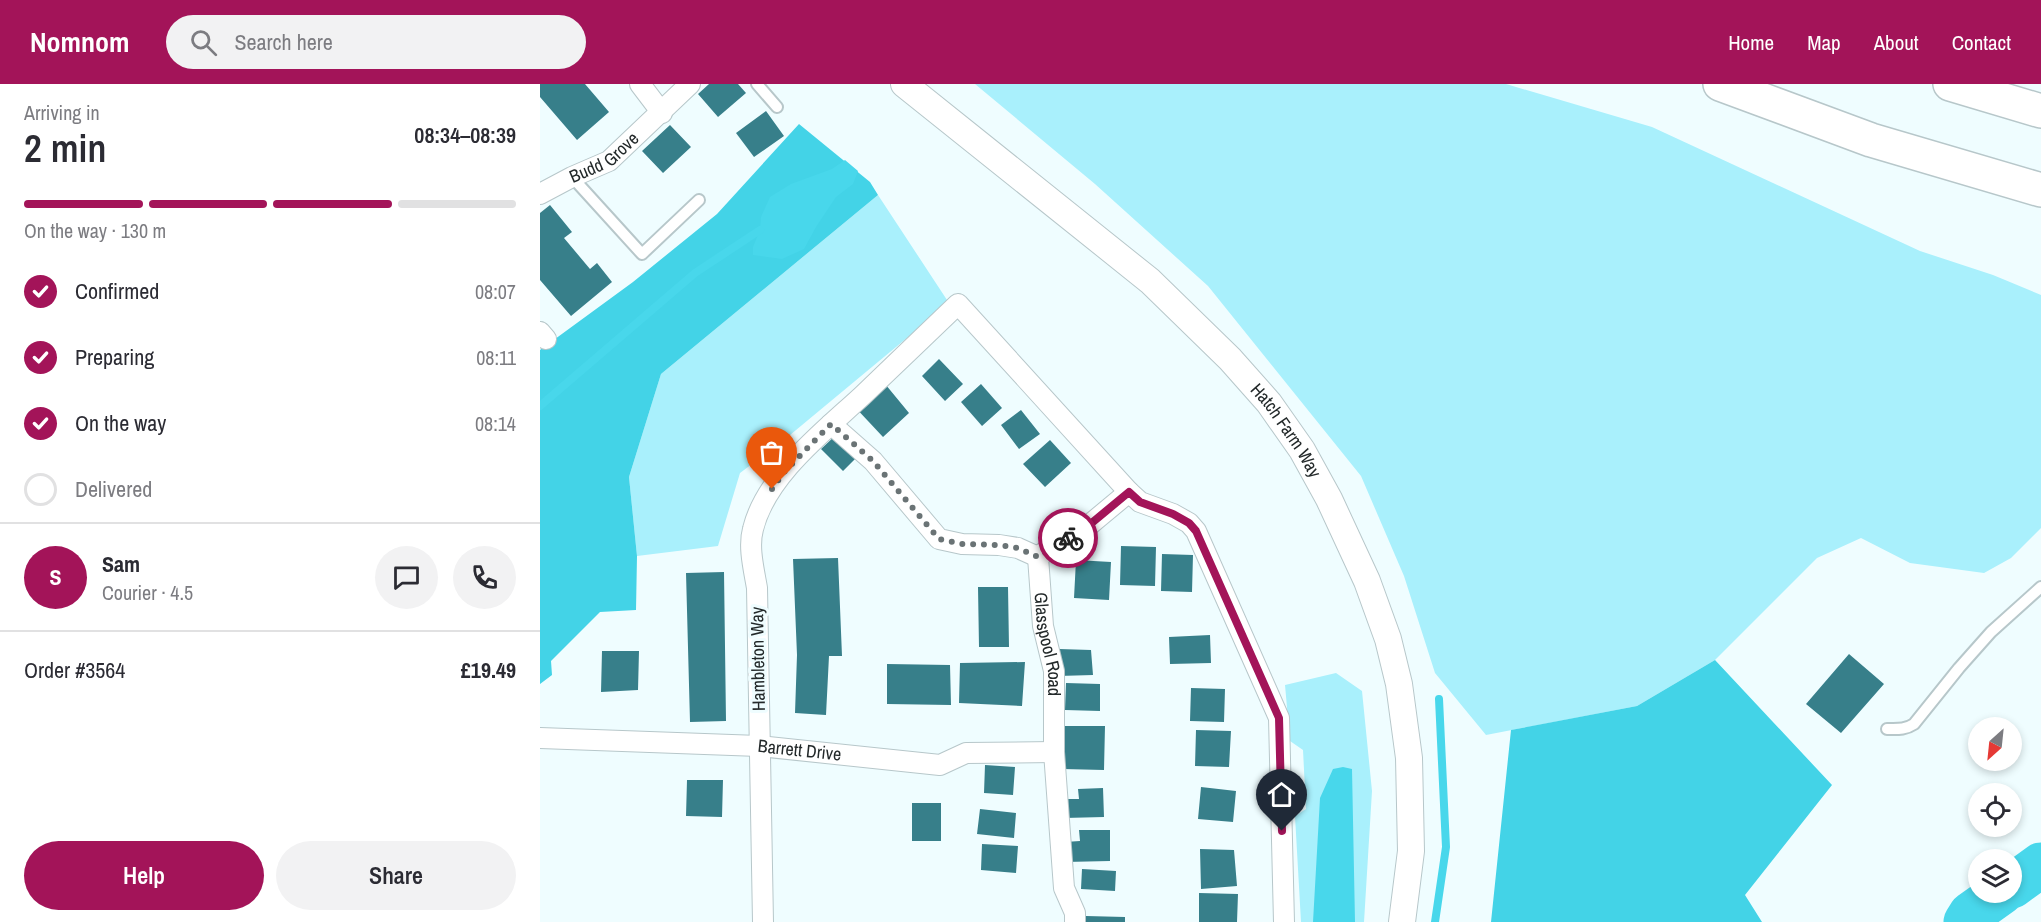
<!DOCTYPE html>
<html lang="en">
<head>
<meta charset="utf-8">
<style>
	:root { --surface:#fff; --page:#f2f2f3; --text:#2b2b33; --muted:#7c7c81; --line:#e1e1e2; --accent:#a31459 }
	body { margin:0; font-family:"Archivo Narrow",sans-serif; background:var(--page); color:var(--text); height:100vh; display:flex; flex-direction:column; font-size:22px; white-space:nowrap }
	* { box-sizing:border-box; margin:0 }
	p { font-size:20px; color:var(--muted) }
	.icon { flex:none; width:33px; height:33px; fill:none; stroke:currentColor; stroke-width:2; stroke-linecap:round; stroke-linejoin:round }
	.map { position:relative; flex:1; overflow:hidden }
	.side { display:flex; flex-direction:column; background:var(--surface); width:540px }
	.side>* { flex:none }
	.needle { width:39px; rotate:207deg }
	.tools { position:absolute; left:1428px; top:633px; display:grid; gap:12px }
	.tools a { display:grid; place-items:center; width:54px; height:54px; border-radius:50%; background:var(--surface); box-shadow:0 3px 9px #0003; font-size:30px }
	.pin { position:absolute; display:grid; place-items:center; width:51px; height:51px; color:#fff; margin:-62px -26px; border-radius:50% 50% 50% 0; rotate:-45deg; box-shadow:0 0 6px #0007 }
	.pin .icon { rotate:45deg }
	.courier { position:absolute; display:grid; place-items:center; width:60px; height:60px; margin:-30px; border:4px solid #a31459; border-radius:50%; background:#fff; color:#222; box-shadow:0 2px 8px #0007 }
	.overview em { font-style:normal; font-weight:600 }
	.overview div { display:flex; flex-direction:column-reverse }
	.overview { display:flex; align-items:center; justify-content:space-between; height:102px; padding:0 24px }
	h1 { font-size:39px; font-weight:600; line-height:45px }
	.bar { display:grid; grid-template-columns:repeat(4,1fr); gap:9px 6px; align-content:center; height:72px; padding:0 24px }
	.bar i { height:8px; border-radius:4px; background:var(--line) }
	.bar .on { background:var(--accent) }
	.bar p { grid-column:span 4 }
	.line { display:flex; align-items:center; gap:15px; padding:0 24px; border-top:2px solid var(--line) }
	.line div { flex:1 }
	.round { display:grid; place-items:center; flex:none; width:63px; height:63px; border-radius:32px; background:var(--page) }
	ol { padding:0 24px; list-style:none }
	li { display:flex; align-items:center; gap:18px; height:66px }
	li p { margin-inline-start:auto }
	li .icon { padding:6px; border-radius:50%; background:var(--accent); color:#fff; stroke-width:4 }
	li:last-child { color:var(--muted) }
	li i { width:33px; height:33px; border:3px solid var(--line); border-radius:50% }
	.action { display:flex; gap:12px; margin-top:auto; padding:12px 24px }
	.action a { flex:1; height:69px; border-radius:36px; background:var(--accent); color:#fff; font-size:24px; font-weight:600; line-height:69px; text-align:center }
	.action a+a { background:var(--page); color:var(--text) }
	header { display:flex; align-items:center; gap:36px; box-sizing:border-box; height:84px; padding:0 30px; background:var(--accent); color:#fff }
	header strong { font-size:28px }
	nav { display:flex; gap:33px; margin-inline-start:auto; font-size:21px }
	.search { width:420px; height:54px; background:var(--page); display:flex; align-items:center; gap:15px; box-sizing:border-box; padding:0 21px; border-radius:33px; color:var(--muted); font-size:22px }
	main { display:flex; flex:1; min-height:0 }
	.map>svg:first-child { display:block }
</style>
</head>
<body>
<header>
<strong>Nomnom</strong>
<div class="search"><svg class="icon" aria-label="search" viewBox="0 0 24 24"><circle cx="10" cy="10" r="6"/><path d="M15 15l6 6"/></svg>Search here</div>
<nav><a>Home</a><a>Map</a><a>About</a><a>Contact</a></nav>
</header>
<main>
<section class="side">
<div class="overview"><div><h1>2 min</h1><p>Arriving in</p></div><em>08:34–08:39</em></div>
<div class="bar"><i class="on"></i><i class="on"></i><i class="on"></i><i></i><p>On the way · 130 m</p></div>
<ol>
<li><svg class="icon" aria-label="check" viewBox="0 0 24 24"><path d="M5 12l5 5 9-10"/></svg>Confirmed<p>08:07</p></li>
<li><svg class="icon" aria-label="check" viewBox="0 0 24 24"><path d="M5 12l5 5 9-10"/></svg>Preparing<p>08:11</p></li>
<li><svg class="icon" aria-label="check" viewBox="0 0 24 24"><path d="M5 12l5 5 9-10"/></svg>On the way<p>08:14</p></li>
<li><i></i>Delivered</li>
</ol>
<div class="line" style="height:108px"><b class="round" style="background:var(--accent);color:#fff">S</b><div><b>Sam</b><p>Courier · 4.5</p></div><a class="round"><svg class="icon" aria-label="chat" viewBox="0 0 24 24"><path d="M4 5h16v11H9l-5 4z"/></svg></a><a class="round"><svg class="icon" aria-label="phone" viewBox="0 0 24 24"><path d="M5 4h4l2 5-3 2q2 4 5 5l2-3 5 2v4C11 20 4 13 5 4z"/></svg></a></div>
<div class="line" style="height:78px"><div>Order #3564</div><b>£19.49</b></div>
<div class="action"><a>Help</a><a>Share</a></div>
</section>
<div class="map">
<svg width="1501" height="838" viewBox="0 0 1501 838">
	<rect width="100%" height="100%" fill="#effdff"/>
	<path fill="#a9f0fc" d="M 435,0 L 966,0 L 1112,43 L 1380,167 L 1453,191 L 1501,211 L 1501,444 L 1471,474 L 1444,489 L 1370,479 L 1321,454 L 1277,474 L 1175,576 L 1097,622 L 946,651 L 895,589 L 864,492 L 821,392 L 668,202 L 555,100 Z
		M 338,111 L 409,219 L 244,356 L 200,389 L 178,462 L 97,472 L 89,393 L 121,290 Z
		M 796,589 L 822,607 L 832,707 L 824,838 L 761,838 L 755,732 L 766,725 L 763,666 L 750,657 L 745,601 Z"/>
	<path fill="#43d3e7" d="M 259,40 L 330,98 L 338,111 L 121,290 L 89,393 L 97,472 L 96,526 L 60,528 L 11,577 L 12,591 L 0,600 L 0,266 L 93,198 L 177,130 Z
		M 1175,576 L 1292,701 L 1205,811 L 1222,838 L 951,838 L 971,646 L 1097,622 Z"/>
	<path fill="#48d7eb" d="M 305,76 L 318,87 L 313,100 L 296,113 L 276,143 L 264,165 L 242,175 L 213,171 L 213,163 L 220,146 L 221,133 L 230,113 L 251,100 L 292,85 Z
		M 803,683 L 812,685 L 815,838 L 773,838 L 780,714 L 793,685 Z"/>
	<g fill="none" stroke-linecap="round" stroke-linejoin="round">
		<path stroke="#48d7eb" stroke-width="8" d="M 0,322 L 155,189 L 220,146
			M 895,838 L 906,763 L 899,615"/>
		<path stroke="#48d7eb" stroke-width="45" d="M 1472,802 L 1501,781
			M 1426,838 L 1431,830 L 1462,808"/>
	</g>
	<path fill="#377f8a" d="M 0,0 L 45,0 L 69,28 L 37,56 L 0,13 Z
		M 169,0 L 198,0 L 206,9 L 178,33 L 158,10 Z
		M 226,27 L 244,52 L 214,73 L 196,49 Z
		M 130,41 L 151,63 L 123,89 L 102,67 Z
		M 10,121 L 32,148 L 24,154 L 50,185 L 57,179 L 72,198 L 31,232 L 0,196 L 0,129 Z
		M 399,275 L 423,300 L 405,317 L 382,292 Z
		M 341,295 L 369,329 L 343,353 L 313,321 Z
		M 441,300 L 462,324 L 442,342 L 421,318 Z
		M 481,326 L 500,350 L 479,365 L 461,341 Z
		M 296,351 L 317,373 L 303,387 L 281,365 Z
		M 510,356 L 531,379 L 505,403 L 483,380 Z
		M 581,462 L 616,463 L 615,502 L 580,501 Z
		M 622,470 L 653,471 L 652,508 L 621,507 Z
		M 298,474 L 302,572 L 289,572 L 286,631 L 255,629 L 257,571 L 253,475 Z
		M 536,476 L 571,478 L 569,516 L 534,514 Z
		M 184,488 L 186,637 L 150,638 L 146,489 Z
		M 438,503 L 468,503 L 469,563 L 439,563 Z
		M 670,551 L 671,579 L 630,580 L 629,553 Z
		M 519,565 L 551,566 L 553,591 L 518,592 Z
		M 62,567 L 99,567 L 98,606 L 61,608 Z
		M 1309,570 L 1344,600 L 1301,649 L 1266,620 Z
		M 485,578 L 482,622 L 419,619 L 420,579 Z
		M 347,580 L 410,581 L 411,621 L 347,620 Z
		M 526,599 L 560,600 L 560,627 L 525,626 Z
		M 651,604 L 685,605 L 684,638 L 650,637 Z
		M 524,642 L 565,642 L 564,686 L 523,685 Z
		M 656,646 L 691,647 L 689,683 L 655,682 Z
		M 445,681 L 475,683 L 473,711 L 444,709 Z
		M 147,696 L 183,696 L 182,733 L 146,732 Z
		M 661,703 L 696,707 L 693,738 L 658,735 Z
		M 563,704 L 564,733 L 524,734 L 523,715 L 539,715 L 538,705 Z
		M 372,719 L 401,719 L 401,757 L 372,757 Z
		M 440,725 L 476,729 L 474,754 L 437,750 Z
		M 539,746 L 570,746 L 570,777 L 525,778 L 525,758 L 540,757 Z
		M 442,760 L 478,762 L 476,789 L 441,786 Z
		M 660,765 L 694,766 L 697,802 L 661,805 Z
		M 542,785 L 576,787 L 575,807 L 541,805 Z
		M 659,809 L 698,810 L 697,838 L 659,838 Z
		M 546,832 L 585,833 L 585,838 L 546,838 Z"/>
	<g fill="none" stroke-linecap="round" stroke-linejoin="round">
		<g stroke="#b7c7ca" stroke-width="14">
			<path id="service" d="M 217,0 L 237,23
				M 32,93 L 102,170 L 159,116
				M 1347,645 C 1357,645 1365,646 1374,640 L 1419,584 L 1451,548 L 1501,503"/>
		</g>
		<g stroke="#b7c7ca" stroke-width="22">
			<g id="minor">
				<path d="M 100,0 L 122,29"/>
				<path id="s1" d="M 0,110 L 32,93 L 69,77 L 150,0"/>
				<path d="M 0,248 L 6,255"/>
				<path d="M 291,340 L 333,377 L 399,455 L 422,460 L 459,461 L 478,464 L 498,473"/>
				<path id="s2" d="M 498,473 L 503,542 L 514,587 L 514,668 L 524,804 L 535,829 L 535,838"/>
				<path d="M 498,473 L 515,460 L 542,447 L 589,408"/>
				<path id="s3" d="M 0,654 L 219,662 L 400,681 L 426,669 L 514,668"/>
				<path d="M 223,838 L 217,504 C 214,486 208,463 213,445 C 226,392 283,348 322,312 C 354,281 386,251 418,220 L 589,408 L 600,418 L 633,430 L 649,439 L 656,447 L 739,634 L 744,838"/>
			</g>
		</g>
		<g stroke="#b7c7ca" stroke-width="28">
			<g id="tertiary">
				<path id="s4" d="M 364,0 L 610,197 L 690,275 L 729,319 L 762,366 L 789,415 L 827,497 L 848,555 L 859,600 L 869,674 L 871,767 L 862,838"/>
			</g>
		</g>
		<g stroke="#b7c7ca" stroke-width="36">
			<path id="motorway" d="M 1180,0 L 1331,56 L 1501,106
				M 1410,0 L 1501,27"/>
		</g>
		<use href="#service" stroke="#fff" stroke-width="10"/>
		<use href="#minor" stroke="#fff" stroke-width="20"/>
		<use href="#tertiary" stroke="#fff" stroke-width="26"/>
		<use href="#motorway" stroke="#fff" stroke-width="33"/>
	</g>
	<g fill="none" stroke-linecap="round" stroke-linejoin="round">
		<path stroke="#6a7375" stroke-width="6" stroke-dasharray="0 10.8" d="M 232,405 L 244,388 L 291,340 L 333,377 L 399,455 L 422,460 L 459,461 L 478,464 L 498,473 L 528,454"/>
		<path stroke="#a31459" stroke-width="8" d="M 528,454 L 542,447 L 589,408 L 600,418 L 633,430 L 649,439 L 656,447 L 739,634 L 742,747"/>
	</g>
	<g text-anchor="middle" stroke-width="6" stroke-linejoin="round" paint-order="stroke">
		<g font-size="18" fill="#23292a" stroke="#effdff">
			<text dy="6" stroke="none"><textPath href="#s1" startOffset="74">Budd Grove</textPath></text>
			<text dy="6" stroke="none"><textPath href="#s4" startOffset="518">Hatch Farm Way</textPath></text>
			<text dy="6" stroke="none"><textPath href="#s2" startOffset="88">Glasspool Road</textPath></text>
			<text transform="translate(218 575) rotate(-91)" y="6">Hambleton Way</text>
			<text dy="6" stroke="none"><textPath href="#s3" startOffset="260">Barrett Drive</textPath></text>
		</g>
	</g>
</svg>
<div class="tools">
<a><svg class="needle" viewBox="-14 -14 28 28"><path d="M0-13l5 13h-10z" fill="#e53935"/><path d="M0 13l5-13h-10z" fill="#7c7c81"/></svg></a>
<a><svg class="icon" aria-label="locate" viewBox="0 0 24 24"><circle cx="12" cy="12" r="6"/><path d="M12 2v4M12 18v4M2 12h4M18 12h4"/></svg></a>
<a><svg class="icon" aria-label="layers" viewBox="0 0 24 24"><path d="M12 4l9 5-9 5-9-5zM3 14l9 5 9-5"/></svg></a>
</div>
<div class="pin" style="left:232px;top:405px;background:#ea580c"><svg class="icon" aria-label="bag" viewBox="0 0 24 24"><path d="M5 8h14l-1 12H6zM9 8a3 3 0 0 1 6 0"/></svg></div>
<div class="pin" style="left:742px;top:747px;background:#1f2937"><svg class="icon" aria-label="home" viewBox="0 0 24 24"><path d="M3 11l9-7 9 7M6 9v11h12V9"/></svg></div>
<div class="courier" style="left:528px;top:454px"><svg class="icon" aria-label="bike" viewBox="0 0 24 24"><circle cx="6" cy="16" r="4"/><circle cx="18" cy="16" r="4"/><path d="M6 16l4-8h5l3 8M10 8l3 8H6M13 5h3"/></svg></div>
</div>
</main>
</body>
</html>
